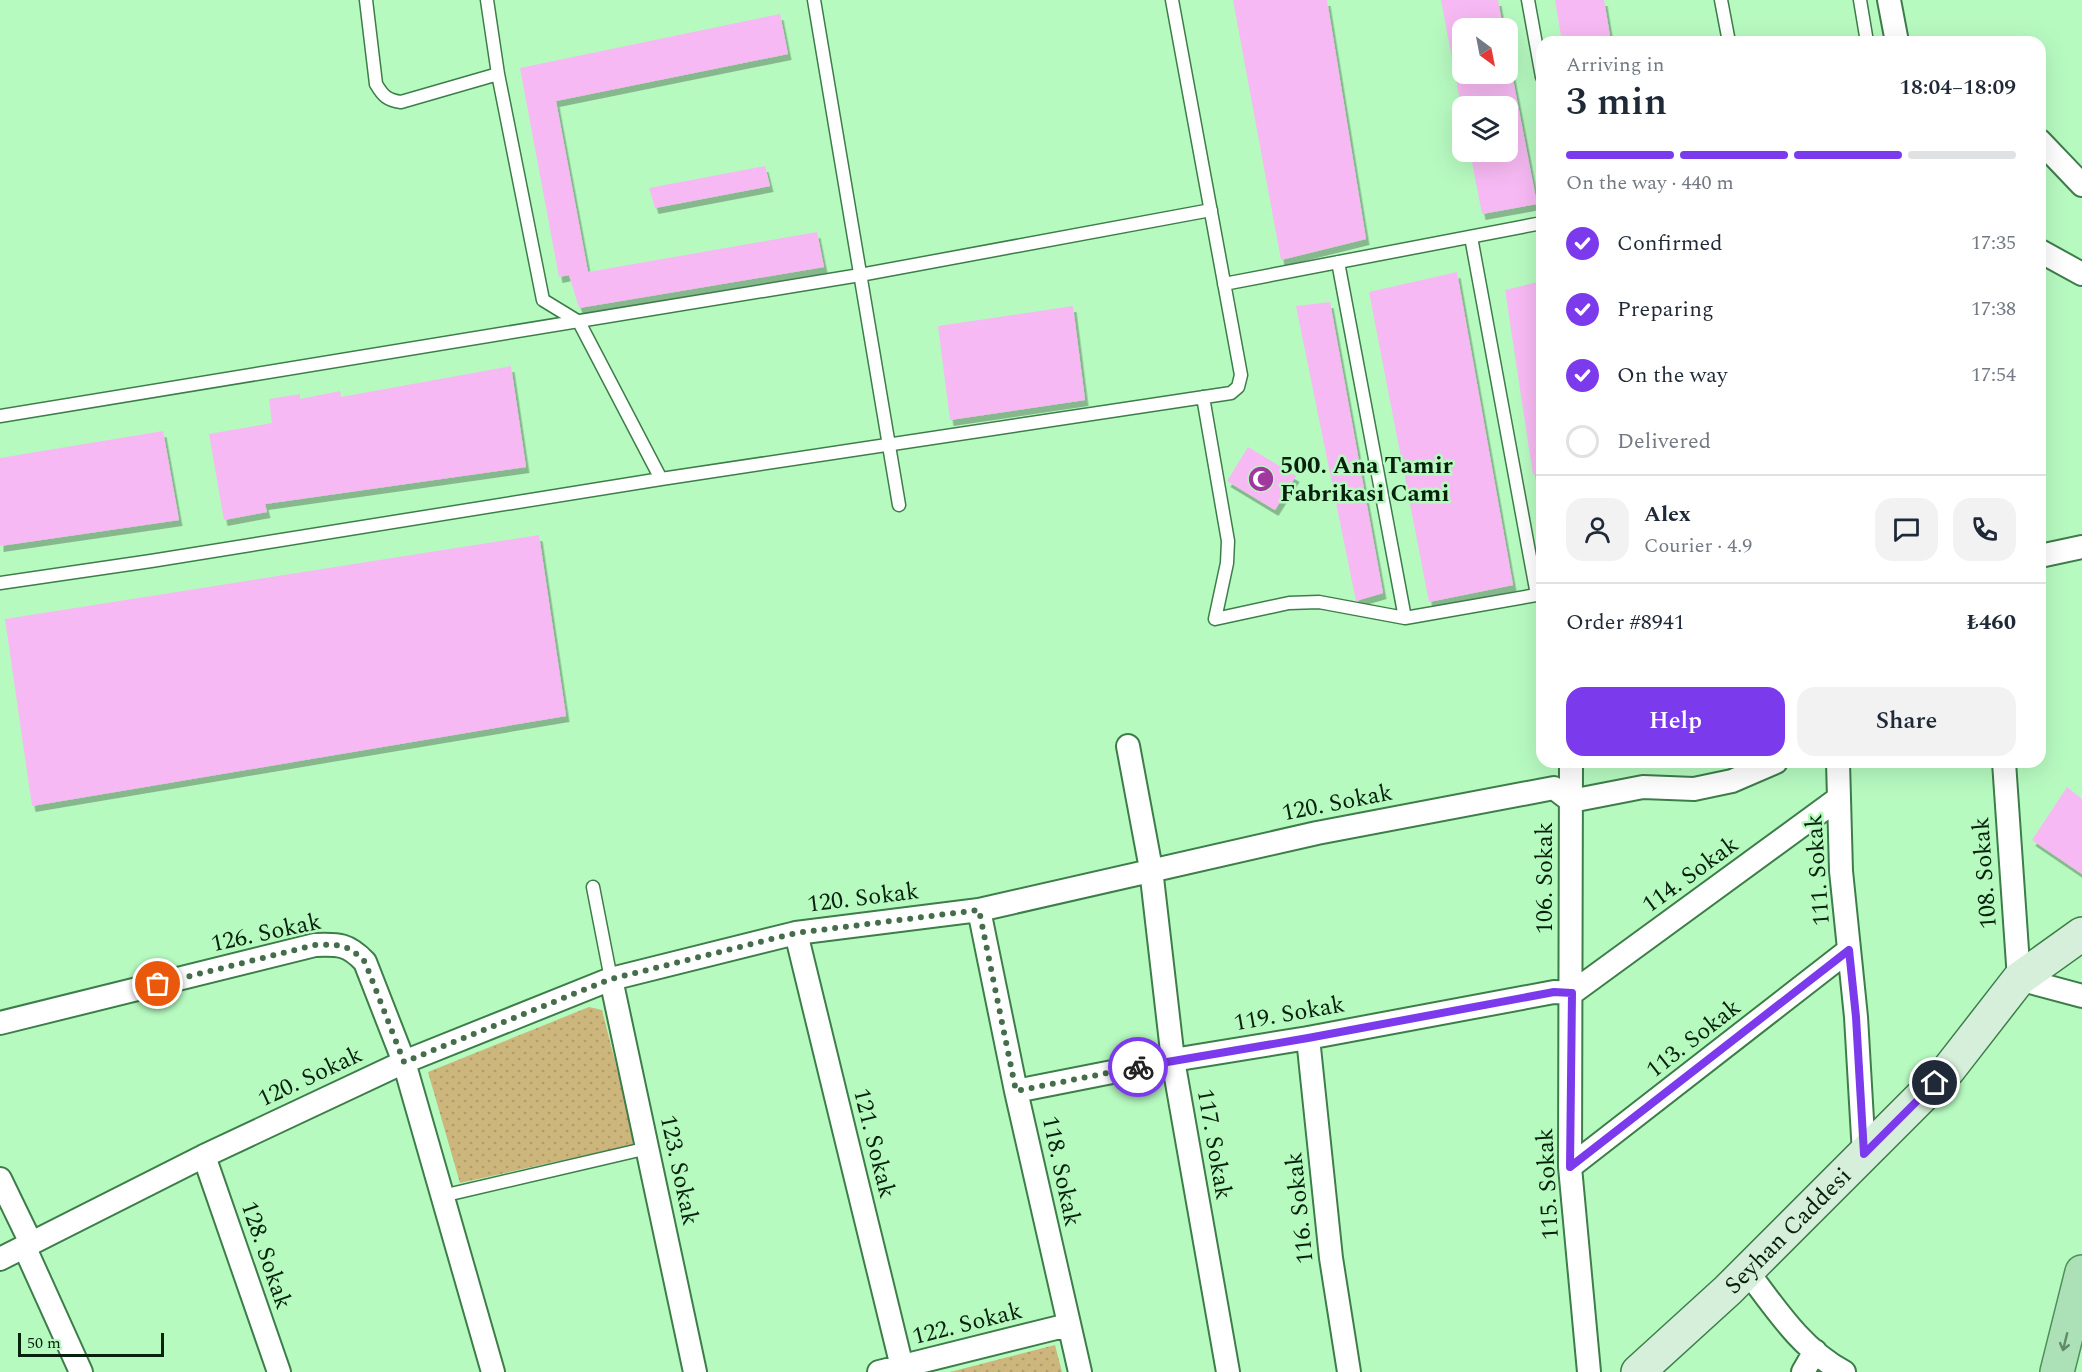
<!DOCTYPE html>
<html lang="en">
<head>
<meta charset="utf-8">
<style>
	:root { --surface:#fff; --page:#f2f2f3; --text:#1f2937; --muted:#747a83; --line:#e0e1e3; --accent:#7c3aed }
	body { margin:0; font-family:Spectral,serif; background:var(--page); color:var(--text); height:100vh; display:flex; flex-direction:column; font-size:22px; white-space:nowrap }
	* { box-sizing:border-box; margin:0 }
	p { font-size:20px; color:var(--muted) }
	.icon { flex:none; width:33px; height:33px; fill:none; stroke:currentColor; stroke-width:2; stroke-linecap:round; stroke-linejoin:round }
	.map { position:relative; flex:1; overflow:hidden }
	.sheet { position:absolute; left:1536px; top:36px; width:510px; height:732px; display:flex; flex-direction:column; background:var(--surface); border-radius:18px; box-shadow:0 6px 24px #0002 }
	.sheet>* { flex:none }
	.needle { width:39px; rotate:148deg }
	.tools { position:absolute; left:1452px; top:18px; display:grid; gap:12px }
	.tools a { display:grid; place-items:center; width:66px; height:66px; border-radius:12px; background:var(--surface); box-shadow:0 6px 24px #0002; font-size:30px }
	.scale { position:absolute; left:18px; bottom:15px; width:146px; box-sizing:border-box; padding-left:6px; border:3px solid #07210d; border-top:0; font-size:16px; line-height:21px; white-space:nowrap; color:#07210d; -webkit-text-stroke:4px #b7fac0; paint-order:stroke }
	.pin { position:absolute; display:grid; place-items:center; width:51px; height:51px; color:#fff; margin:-26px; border:3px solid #fff; border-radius:50%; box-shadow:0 2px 6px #0007 }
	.courier { position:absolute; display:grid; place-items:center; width:60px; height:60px; margin:-30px; border:4px solid #7c3aed; border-radius:50%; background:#fff; color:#222; box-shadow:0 2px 8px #0007 }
	.headline em { font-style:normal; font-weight:600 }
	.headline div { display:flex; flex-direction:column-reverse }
	.headline { display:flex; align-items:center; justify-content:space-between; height:102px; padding:0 30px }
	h1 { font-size:39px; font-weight:600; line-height:45px }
	.bar { display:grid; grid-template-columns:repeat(4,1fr); gap:9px 6px; align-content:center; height:72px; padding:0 30px }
	.bar i { height:8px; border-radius:4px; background:var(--line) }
	.bar .on { background:var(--accent) }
	.bar p { grid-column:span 4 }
	.line { display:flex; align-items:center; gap:15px; padding:0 30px; border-top:2px solid var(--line) }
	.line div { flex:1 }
	.round { display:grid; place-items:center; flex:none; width:63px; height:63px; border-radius:18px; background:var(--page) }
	ol { padding:0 30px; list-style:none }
	li { display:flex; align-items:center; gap:18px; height:66px }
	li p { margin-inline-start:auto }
	li .icon { padding:6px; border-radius:50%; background:var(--accent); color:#fff; stroke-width:4 }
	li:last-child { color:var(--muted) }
	li i { width:33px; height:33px; border:3px solid var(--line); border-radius:50% }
	.button { display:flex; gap:12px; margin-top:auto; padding:12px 30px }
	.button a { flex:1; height:69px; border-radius:18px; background:var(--accent); color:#fff; font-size:24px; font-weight:600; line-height:69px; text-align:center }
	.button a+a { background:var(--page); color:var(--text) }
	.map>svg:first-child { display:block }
</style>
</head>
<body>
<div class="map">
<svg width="2082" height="1372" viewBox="0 0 2082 1372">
	<defs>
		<pattern id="grass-dots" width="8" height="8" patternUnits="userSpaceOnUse" patternTransform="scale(1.5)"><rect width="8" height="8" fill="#cdb67c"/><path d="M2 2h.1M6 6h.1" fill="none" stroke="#af9c6a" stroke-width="1.8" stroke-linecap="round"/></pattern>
		<filter id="shadow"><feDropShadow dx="3.5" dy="6" stdDeviation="0" flood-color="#0004"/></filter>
	</defs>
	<rect width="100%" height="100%" fill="#b7fac0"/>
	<path fill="url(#grass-dots)" d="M 589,1007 L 602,1010 L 636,1144 L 460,1183 L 428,1072 Z
		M 1055,1345 L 1062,1372 L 950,1372 Z"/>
	<path fill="#f7b9f3" filter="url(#shadow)" d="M 1233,0 L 1327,0 L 1366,239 L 1281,260 Z
		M 1441,0 L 1498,0 L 1503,28 L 1462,28 L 1462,74 L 1512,74 L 1537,204 L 1482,214 L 1470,152 L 1508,152 L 1508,106 L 1461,106 Z
		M 1555,0 L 1604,0 L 1611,42 L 1562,42 Z
		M 780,14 L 788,54 L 556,101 L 588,272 L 817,232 L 824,267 L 579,308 L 569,275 L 559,277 L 520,68 Z
		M 765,166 L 770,186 L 655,208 L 649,188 Z
		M 1457,272 L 1513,585 L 1429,602 L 1369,292 Z
		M 1542,281 L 1542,474 L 1533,475 L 1505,290 Z
		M 1330,302 L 1383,593 L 1356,601 L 1296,306 Z
		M 1073,306 L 1085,400 L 950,420 L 938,326 Z
		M 511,366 L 526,467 L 265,504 L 267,512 L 224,520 L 209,434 L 272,423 L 269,399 L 300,394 L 300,399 L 340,391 L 341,397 Z
		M 163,431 L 179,520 L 0,546 L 0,458 Z
		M 1248,447 L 1296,476 L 1275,510 L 1227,481 Z
		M 539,535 L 566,716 L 32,806 L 5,619 Z
		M 2067,787 L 2082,799 L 2082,874 L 2032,840 Z"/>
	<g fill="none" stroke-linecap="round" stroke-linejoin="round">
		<g stroke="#3d7d4a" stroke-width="15">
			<path id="lane" d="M 366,0 L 376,84 C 383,96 387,100 401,102 L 498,74
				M 487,0 L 498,74 L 543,300 L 579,322 L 661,479 L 1231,393 L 1238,387 L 1241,375 L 1172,0
				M 814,0 L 899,505
				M 1528,0 L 1542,77
				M 1721,0 L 1729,42
				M 1860,0 L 1867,42
				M 1471,237 L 1537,595
				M 1338,262 L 1405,618
				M 1224,284 L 1542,223
				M 1203,397 L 1228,541 L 1227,563 L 1215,619 L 1289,603 L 1319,602 L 1405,618 L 1542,594
				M 0,416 L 860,275 L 1211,210
				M 0,583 L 151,561 L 661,479
				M 593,887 L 611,979
				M 442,1196 L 648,1148"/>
		</g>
		<g stroke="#3d7d4a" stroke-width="26">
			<path id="street" d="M 1889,0 L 1897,42
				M 2040,141 L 2082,185
				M 2040,251 L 2082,274
				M 2040,556 L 2082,547
				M 1128,746 L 1151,869 L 1173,1060 L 1228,1372
				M 1571,762 L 1570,1167 L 1589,1372
				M 1838,762 L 1841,871 L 1856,1017 L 1864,1154
				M 2004,762 L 2019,979 L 2082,996
				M 979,910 L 1016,1091 L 1080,1372
				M 796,933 L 902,1367
				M 611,979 L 695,1372
				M 1572,993 L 1839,798
				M 0,1023 L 315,945 C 339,944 348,944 365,962 L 404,1062 L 493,1372
				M 1308,1038 L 1331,1258 L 1349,1372
				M 1016,1091 L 1173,1060 L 1308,1038 L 1554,992 L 1572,993
				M 204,1156 L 279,1372
				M 1570,1167 L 1849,950
				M 0,1179 L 31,1243
				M 24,1246 L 81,1372
				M 0,1259 L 204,1156 L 404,1062 L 611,979 L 796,933 L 979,910 L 1317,833 L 1554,788 L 1571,801 L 1643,787 L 1694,789 L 1732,781 L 1776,762
				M 1747,1271 C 1775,1308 1802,1350 1844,1372
				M 879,1372 L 1068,1325
				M 1803,1372 L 1815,1351"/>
		</g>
		<g stroke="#3d7d4a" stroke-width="36">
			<g id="secondary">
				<path id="s1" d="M 1638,1372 L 1728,1290 L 1949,1069 L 2019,979 L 2082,934"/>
			</g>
		</g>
		<g stroke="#4e905b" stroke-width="36">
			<path id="primary" d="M 2057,1372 L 2082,1272"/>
		</g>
		<use href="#lane" stroke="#fff" stroke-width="12"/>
		<use href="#street" stroke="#fff" stroke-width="22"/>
		<use href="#secondary" stroke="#d6efda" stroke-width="33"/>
		<use href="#primary" stroke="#ace0b6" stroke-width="33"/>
	</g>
	<defs><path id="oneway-shaft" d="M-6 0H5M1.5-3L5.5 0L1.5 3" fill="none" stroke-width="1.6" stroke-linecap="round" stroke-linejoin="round" transform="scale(1.5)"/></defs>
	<use stroke="#628a6a" href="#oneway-shaft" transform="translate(2065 1342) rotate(104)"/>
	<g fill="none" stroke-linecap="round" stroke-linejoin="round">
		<path stroke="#456d4c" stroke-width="6" stroke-dasharray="0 10.8" d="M 158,984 L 315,945 C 339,944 348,944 365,962 L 404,1062 L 611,979 L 796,933 L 979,910 L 1016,1091 L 1138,1067"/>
		<path stroke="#7c3aed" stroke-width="8" d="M 1138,1067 L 1308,1038 L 1554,992 L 1572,993 L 1570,1167 L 1849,950 L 1856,1017 L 1864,1154 L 1935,1083"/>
	</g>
	<defs>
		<g id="mosque-disc" transform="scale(1.35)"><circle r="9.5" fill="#9f399d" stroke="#b7fac0"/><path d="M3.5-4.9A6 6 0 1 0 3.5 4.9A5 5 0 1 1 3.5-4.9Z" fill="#fff"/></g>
	</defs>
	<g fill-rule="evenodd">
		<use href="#mosque-disc" x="1261" y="479"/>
	</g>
	<g text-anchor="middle" stroke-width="5" stroke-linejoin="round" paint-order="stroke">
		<g font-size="24" font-weight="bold" fill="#07210d" stroke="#b7fac0" text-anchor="start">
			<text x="1280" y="473">500. Ana Tamir<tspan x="1280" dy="28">Fabrikasi Cami</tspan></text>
		</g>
		<g font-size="24" fill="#07210d" stroke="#b7fac0">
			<text transform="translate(1337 802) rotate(-11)" y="8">120. Sokak</text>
			<text transform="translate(1817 870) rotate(-94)" y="8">111. Sokak</text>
			<text transform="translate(1984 873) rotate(-94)" y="8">108. Sokak</text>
			<text transform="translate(1690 874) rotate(-36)" y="8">114. Sokak</text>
			<text transform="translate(1544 878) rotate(-90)" y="8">106. Sokak</text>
			<text transform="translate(863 897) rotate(-7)" y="8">120. Sokak</text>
			<text transform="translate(266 932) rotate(-12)" y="8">126. Sokak</text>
			<text transform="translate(1289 1013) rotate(-10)" y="8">119. Sokak</text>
			<text transform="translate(1693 1038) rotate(-38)" y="8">113. Sokak</text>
			<text transform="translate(310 1076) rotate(-25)" y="8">120. Sokak</text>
			<text transform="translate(875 1143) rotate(76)" y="8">121. Sokak</text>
			<text transform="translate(1215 1144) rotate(80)" y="8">117. Sokak</text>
			<text transform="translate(680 1170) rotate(78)" y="8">123. Sokak</text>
			<text transform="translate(1062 1171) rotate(78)" y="8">118. Sokak</text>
			<text transform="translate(1547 1184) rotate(-93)" y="8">115. Sokak</text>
			<text transform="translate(1299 1208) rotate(-96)" y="8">116. Sokak</text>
			<text dy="8" stroke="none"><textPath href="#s1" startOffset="206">Seyhan Caddesi</textPath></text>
			<text transform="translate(267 1255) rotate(71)" y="8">128. Sokak</text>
			<text transform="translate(967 1323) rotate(-14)" y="8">122. Sokak</text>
		</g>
	</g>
</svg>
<div class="tools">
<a><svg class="needle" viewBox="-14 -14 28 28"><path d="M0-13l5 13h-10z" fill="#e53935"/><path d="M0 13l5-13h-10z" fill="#747a83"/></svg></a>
<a><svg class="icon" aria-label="layers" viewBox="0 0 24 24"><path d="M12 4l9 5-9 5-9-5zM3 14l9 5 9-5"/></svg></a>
</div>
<div class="scale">50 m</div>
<div class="pin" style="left:158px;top:984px;background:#ea580c"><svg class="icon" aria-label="bag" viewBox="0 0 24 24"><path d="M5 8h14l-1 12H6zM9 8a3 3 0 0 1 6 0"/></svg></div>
<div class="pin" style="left:1935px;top:1083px;background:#1f2937"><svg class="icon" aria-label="home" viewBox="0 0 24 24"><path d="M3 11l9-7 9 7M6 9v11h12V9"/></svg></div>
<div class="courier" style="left:1138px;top:1067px"><svg class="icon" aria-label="bike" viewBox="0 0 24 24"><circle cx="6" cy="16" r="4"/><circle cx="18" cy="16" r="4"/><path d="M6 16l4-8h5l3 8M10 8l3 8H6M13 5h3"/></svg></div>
<section class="sheet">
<div class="headline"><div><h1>3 min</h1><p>Arriving in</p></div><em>18:04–18:09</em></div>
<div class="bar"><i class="on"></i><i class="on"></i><i class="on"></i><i></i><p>On the way · 440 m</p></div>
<ol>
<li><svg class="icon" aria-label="check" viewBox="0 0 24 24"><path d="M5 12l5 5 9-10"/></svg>Confirmed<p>17:35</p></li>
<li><svg class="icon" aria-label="check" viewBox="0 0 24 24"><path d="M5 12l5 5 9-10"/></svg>Preparing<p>17:38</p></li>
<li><svg class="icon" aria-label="check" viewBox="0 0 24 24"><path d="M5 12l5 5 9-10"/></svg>On the way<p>17:54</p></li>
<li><i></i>Delivered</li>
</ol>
<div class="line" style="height:108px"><a class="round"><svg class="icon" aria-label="person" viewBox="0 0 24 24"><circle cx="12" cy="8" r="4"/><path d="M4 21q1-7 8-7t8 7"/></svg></a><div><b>Alex</b><p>Courier · 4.9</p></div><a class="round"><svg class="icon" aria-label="chat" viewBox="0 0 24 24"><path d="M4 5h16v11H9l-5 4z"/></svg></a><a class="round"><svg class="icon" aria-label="phone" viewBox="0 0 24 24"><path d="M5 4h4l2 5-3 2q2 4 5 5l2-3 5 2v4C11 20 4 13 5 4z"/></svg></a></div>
<div class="line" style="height:78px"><div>Order #8941</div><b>₺460</b></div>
<div class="button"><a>Help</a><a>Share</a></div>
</section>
</div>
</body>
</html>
